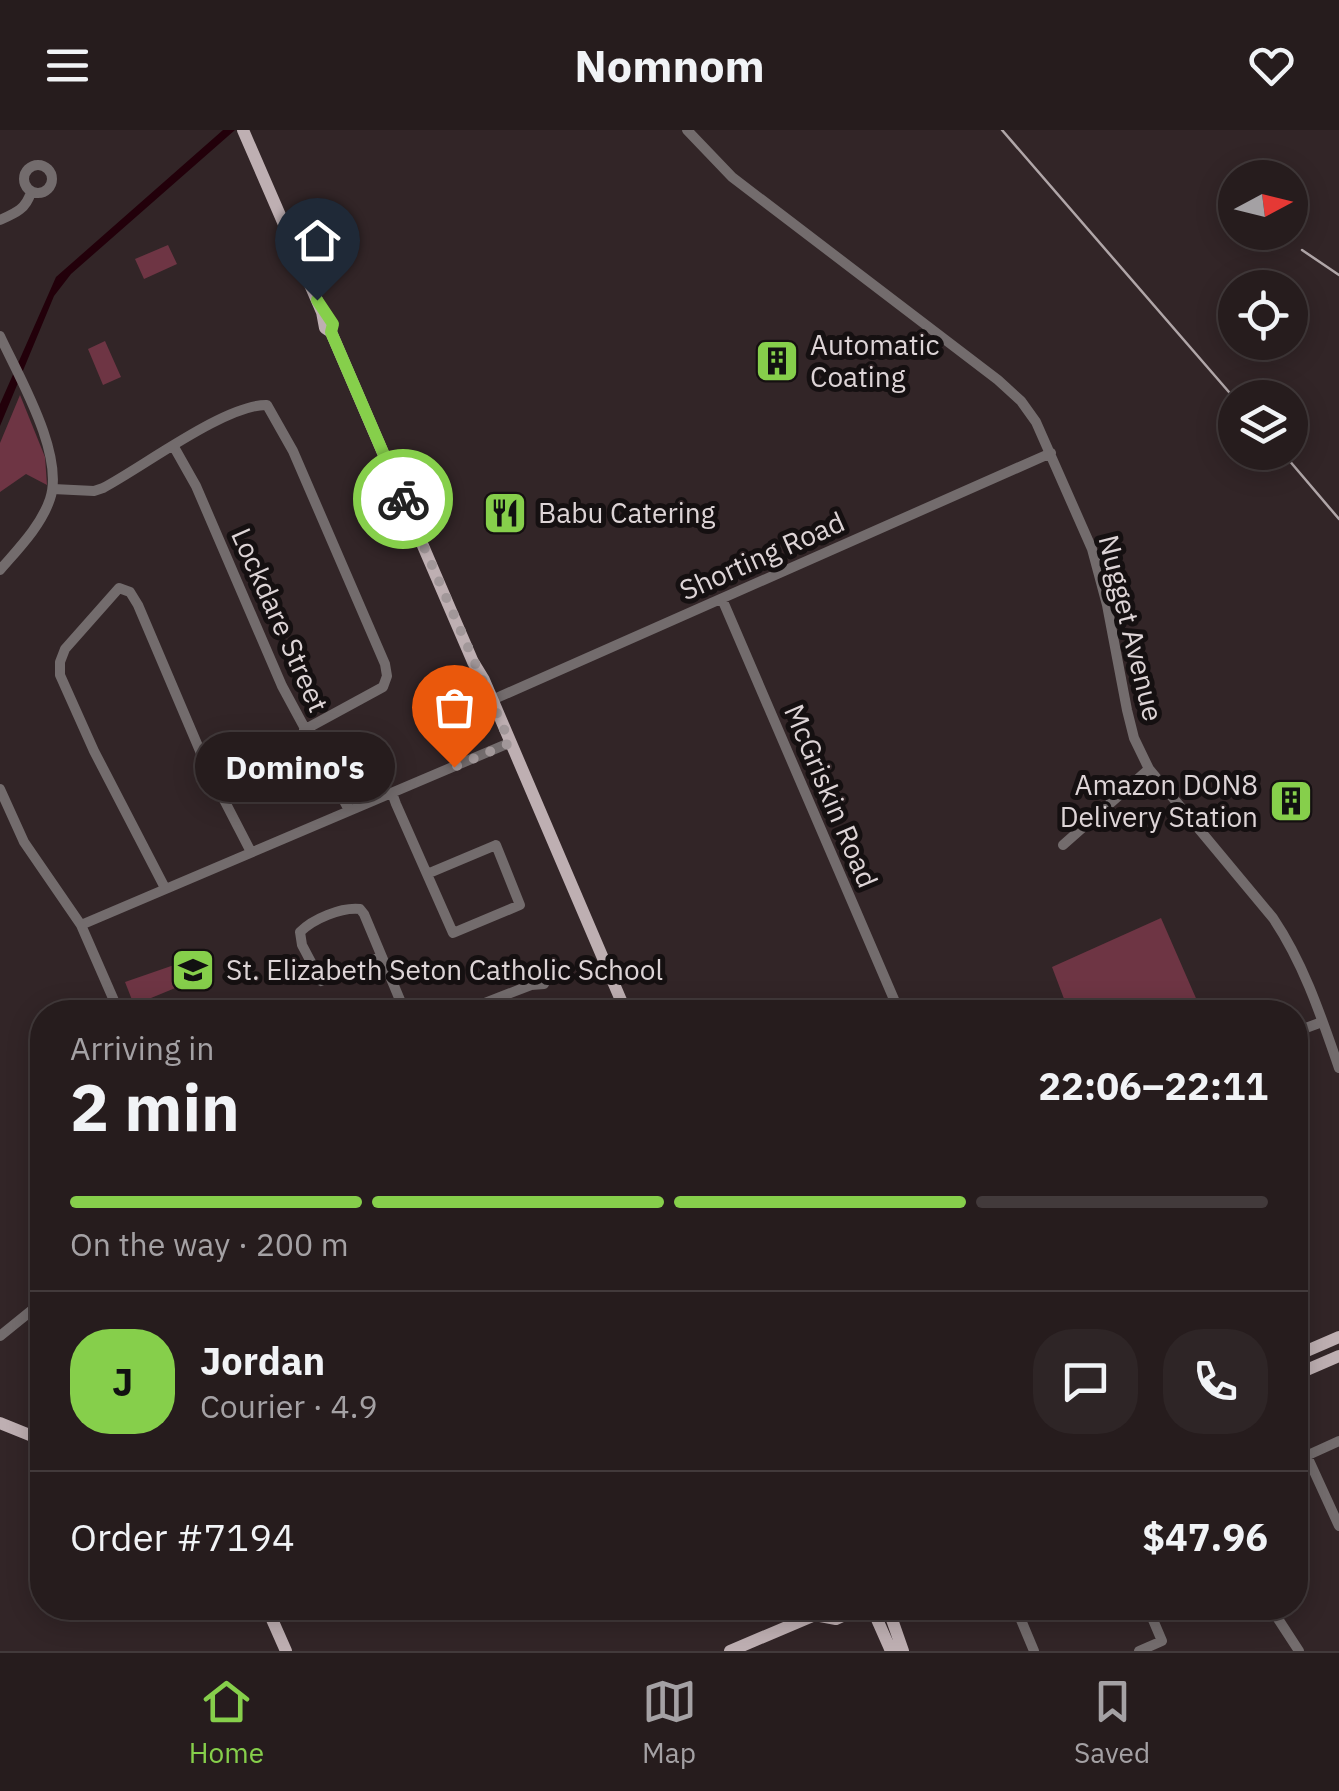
<!DOCTYPE html>
<html lang="en">
<head>
<meta charset="utf-8">
<style>
	:root { --surface:#261c1d; --page:#2e2526; --text:#f1f3f6; --muted:#a4a1a4; --line:#423a3b; --accent:#86cf4b }
	body { margin:0; font-family:"IBM Plex Sans",sans-serif; background:var(--page); color:var(--text); height:100vh; display:flex; flex-direction:column; font-size:38px; white-space:nowrap }
	* { box-sizing:border-box; margin:0 }
	p { font-size:32px; color:var(--muted) }
	.icon { flex:none; width:55px; height:55px; fill:none; stroke:currentColor; stroke-width:2; stroke-linecap:round; stroke-linejoin:round }
	.map { position:relative; flex:1; overflow:hidden }
	.details { position:absolute; left:30px; top:870px; width:1278px; height:620px; display:flex; flex-direction:column; background:var(--surface); border-radius:40px; box-shadow:0 5px 25px #0003,0 0 0 2px var(--line) }
	.details>* { flex:none }
	.needle { width:65px; rotate:83deg }
	.tools { position:absolute; left:1218px; top:30px; display:grid; gap:20px }
	.tools a { display:grid; place-items:center; width:90px; height:90px; border-radius:50%; background:var(--surface); box-shadow:0 5px 25px #0003,0 0 0 2px var(--line); font-size:50px }
	.pin { position:absolute; display:grid; place-items:center; width:85px; height:85px; color:#fff; margin:-102px -42px; border-radius:50% 50% 50% 0; rotate:-45deg; box-shadow:0 0 10px #0007 }
	.pin .icon { rotate:45deg }
	.courier { position:absolute; display:grid; place-items:center; width:100px; height:100px; margin:-50px; border:8px solid #86cf4b; border-radius:50%; background:#fff; color:#222; box-shadow:0 2px 12px #0007 }
	.bubble { position:absolute; height:70px; border-radius:35px; background:var(--surface); box-shadow:0 5px 25px #0003,0 0 0 2px var(--line); font-size:32px; font-weight:800; line-height:70px; text-align:center }
	.head em { font-style:normal; font-weight:800 }
	.head div { display:flex; flex-direction:column-reverse }
	.head { display:flex; align-items:center; justify-content:space-between; height:170px; padding:0 40px }
	h1 { font-size:65px; font-weight:800; line-height:75px }
	.bar { display:grid; grid-template-columns:repeat(4,1fr); gap:15px 10px; align-content:center; height:120px; padding:0 40px }
	.bar i { height:12px; border-radius:8px; background:var(--line) }
	.bar .selected { background:var(--accent) }
	.bar p { grid-column:span 4 }
	.line { display:flex; align-items:center; gap:25px; padding:0 40px; border-top:2px solid var(--line) }
	.line div { flex:1 }
	.round { display:grid; place-items:center; flex:none; width:105px; height:105px; border-radius:40px; background:var(--page) }
	header { display:flex; justify-content:space-between; align-items:center; height:130px; padding:0 40px; background:var(--surface); font-size:45px; font-weight:800 }
	.dock { display:flex; justify-content:space-around; align-items:center; height:140px; border-top:2px solid var(--line); background:var(--surface); font-size:28px; color:var(--muted) }
	.dock a { display:grid; justify-items:center; gap:5px }
	.dock .selected { color:var(--accent) }
	.map>svg:first-child { display:block }
</style>
</head>
<body>
<header><svg class="icon" aria-label="menu" viewBox="0 0 24 24"><path d="M4 6h16M4 12h16M4 18h16"/></svg>Nomnom<svg class="icon" aria-label="heart" viewBox="0 0 24 24"><path d="M12 20l-8-8c-3-5 5-10 8-4 3-6 11-1 8 4z"/></svg></header>
<div class="map">
<svg width="1339" height="1521" viewBox="0 0 1339 1521">
	<rect width="100%" height="100%" fill="#322527"/>
	<path fill="#6e3544" d="M 168,115 L 177,134 L 144,149 L 135,129 Z
		M 105,211 L 121,247 L 103,255 L 88,219 Z
		M 20,265 L 45,327 L 47,355 L 26,344 L 0,362 L 0,313 Z
		M 1161,788 L 1202,882 L 1069,882 L 1052,837 Z
		M 177,834 L 185,854 L 134,875 L 125,852 Z"/>
	<path fill="#22000a" d="M 223,0 L 235,0 L 71,144 L 54,166 L 0,296 L 0,274 L 56,147 Z"/>
	<g fill="none" stroke-linecap="round" stroke-linejoin="round">
		<path stroke="#736c6d" stroke-width="10" d="M 687,0 L 732,47 L 998,250 L 1021,271 L 1036,292 L 1092,419 L 1107,475 L 1127,580 L 1134,608 L 1149,639 L 1273,788 C 1304,834 1321,886 1339,938
			M24 49a14 14 0 1 1 28 0a14 14 0 1 1-28 0Z
			M 0,90 C 16,83 26,79 31,62
			M 0,206 C 19,247 65,325 50,369 C 41,396 18,419 0,440
			M 174,317 L 196,356 L 282,556 L 349,680
			M 53,359 L 94,361 L 103,358 C 143,337 226,274 267,275 L 293,321 L 385,534 L 387,546 L 383,557 L 304,600
			M 722,469 L 899,881
			M 492,570 L 1051,323
			M 0,659 L 24,712 L 81,795 L 119,882
			M 392,663 L 396,674 L 453,803 L 520,775 L 496,715 L 427,744
			M 1063,715 L 1149,639
			M 165,758 L 94,621 L 60,545 L 60,532 L 65,519 L 119,458 L 130,462 L 138,475 L 206,635 L 251,722
			M 81,795 L 509,613
			M 381,826 L 321,851 L 302,815 L 300,802 C 313,789 341,777 360,779 L 364,784 L 405,882
			M 489,882 L 485,873 L 531,855 L 544,854
			M 1295,902 L 1322,892
			M 0,1206 L 42,1172
			M 1307,1326 L 1339,1396
			M 1295,1331 L 1339,1311
			M 1016,1478 L 1034,1521
			M 1271,1478 L 1299,1521
			M 1139,1521 L 1162,1511 L 1148,1478"/>
		<path stroke="#beafb2" stroke-width="12" d="M 243,0 L 322,182 L 325,198 L 331,202 L 473,532 L 484,550 L 626,882
			M 1295,1226 L 1339,1207
			M 1295,1245 L 1339,1226
			M 0,1293 L 42,1310
			M 267,1478 L 286,1521
			M 872,1478 L 891,1521
			M 888,1478 L 903,1521
			M 815,1485 L 836,1489 L 860,1478
			M 730,1521 L 815,1485 L 823,1478"/>
		<path stroke="#b0a6a8" stroke-width="2.5" d="M 1002,0 L 1235,269
			M 1302,120 L 1339,145
			M 1282,322 L 1339,389"/>
	</g>
	<g fill="none" stroke-linecap="round" stroke-linejoin="round">
		<path stroke="#a19799" stroke-width="10" stroke-dasharray="0 18" d="M 403,369 L 510,613 L 454,637"/>
		<path stroke="#86cf4b" stroke-width="12" d="M 317,170 L 333,194 L 331,202 L 403,369"/>
	</g>
	<defs>
		<g id="building-square" transform="scale(2.25)"><rect x="-9" y="-9" width="18" height="18" rx="4" fill="#86cf4b" stroke="#151011"/><path d="M-4-6H4V6H1V3H-1V6H-4ZM-2.5-4.3h1.7v1.8h-1.7ZM.8-4.3h1.7v1.8H.8ZM-2.5-1h1.7V.8h-1.7ZM.8-1h1.7V.8H.8Z" fill="#111"/></g>
		<g id="restaurant-square" transform="scale(2.25)"><rect x="-9" y="-9" width="18" height="18" rx="4" fill="#86cf4b" stroke="#151011"/><path d="M-5-6h1v4h1v-4h1v4h1v-4h1v5L-1.5 .5V6h-2V.5L-5-1ZM5-6V6H3V1.5H1.5Q1.5-4 5-6Z" fill="#111"/></g>
		<g id="school-square" transform="scale(2.25)"><rect x="-9" y="-9" width="18" height="18" rx="4" fill="#86cf4b" stroke="#151011"/><path d="M0-5L7-2L0 1L-7-2ZM-4 1L0 2.5L4 1V4Q0 6-4 4Z" fill="#111"/></g>
	</defs>
	<g fill-rule="evenodd">
		<use href="#building-square" x="777" y="231"/>
		<use href="#restaurant-square" x="505" y="383"/>
		<use href="#building-square" x="1291" y="671"/>
		<use href="#school-square" x="193" y="840"/>
	</g>
	<g text-anchor="middle" stroke-width="10" stroke-linejoin="round" paint-order="stroke">
		<g font-size="28" fill="#ddd4d6" stroke="#151011" text-anchor="start">
			<text x="810" y="225">Automatic<tspan x="810" dy="32">Coating</tspan></text>
			<text x="538" y="393">Babu Catering</text>
			<text x="1258" y="665" text-anchor="end">Amazon DON8<tspan x="1258" dy="32">Delivery Station</tspan></text>
			<text x="226" y="850">St. Elizabeth Seton Catholic School</text>
		</g>
		<g font-size="28" fill="#ddd4d6" stroke="#151011">
			<text transform="translate(762 426) rotate(-24)" y="10">Shorting Road</text>
			<text transform="translate(280 490) rotate(66)" y="10">Lockdare Street</text>
			<text transform="translate(1131 498) rotate(76)" y="10">Nugget Avenue</text>
			<text transform="translate(831 666) rotate(67)" y="10">McGriskin Road</text>
		</g>
	</g>
</svg>
<div class="tools">
<a><svg class="needle" viewBox="-14 -14 28 28"><path d="M0-13l5 13h-10z" fill="#e53935"/><path d="M0 13l5-13h-10z" fill="#a4a1a4"/></svg></a>
<a><svg class="icon" aria-label="locate" viewBox="0 0 24 24"><circle cx="12" cy="12" r="6"/><path d="M12 2v4M12 18v4M2 12h4M18 12h4"/></svg></a>
<a><svg class="icon" aria-label="layers" viewBox="0 0 24 24"><path d="M12 4l9 5-9 5-9-5zM3 14l9 5 9-5"/></svg></a>
</div>
<div class="pin" style="left:454px;top:637px;background:#ea580c"><svg class="icon" aria-label="bag" viewBox="0 0 24 24"><path d="M5 8h14l-1 12H6zM9 8a3 3 0 0 1 6 0"/></svg></div>
<div class="pin" style="left:317px;top:170px;background:#1f2937"><svg class="icon" aria-label="home" viewBox="0 0 24 24"><path d="M3 11l9-7 9 7M6 9v11h12V9"/></svg></div>
<div class="courier" style="left:403px;top:369px"><svg class="icon" aria-label="bike" viewBox="0 0 24 24"><circle cx="6" cy="16" r="4"/><circle cx="18" cy="16" r="4"/><path d="M6 16l4-8h5l3 8M10 8l3 8H6M13 5h3"/></svg></div>
<div class="bubble" style="left:195px;top:602px;width:200px">Domino's</div>
<section class="details">
<div class="head"><div><h1>2 min</h1><p>Arriving in</p></div><em>22:06–22:11</em></div>
<div class="bar"><i class="selected"></i><i class="selected"></i><i class="selected"></i><i></i><p>On the way · 200 m</p></div>
<div class="line" style="height:180px"><b class="round" style="background:var(--accent);color:#111">J</b><div><b>Jordan</b><p>Courier · 4.9</p></div><a class="round"><svg class="icon" aria-label="chat" viewBox="0 0 24 24"><path d="M4 5h16v11H9l-5 4z"/></svg></a><a class="round"><svg class="icon" aria-label="phone" viewBox="0 0 24 24"><path d="M5 4h4l2 5-3 2q2 4 5 5l2-3 5 2v4C11 20 4 13 5 4z"/></svg></a></div>
<div class="line" style="height:130px"><div>Order #7194</div><b>$47.96</b></div>
</section>
</div>
<nav class="dock">
<a class="selected"><svg class="icon" aria-label="home" viewBox="0 0 24 24"><path d="M3 11l9-7 9 7M6 9v11h12V9"/></svg>Home</a>
<a><svg class="icon" aria-label="map" viewBox="0 0 24 24"><path d="M3 6l6-2 6 2 6-2v14l-6 2-6-2-6 2zM9 4v14M15 6v14"/></svg>Map</a>
<a><svg class="icon" aria-label="saved" viewBox="0 0 24 24"><path d="M7 4h10v16l-5-4-5 4z"/></svg>Saved</a>
</nav>
</body>
</html>
